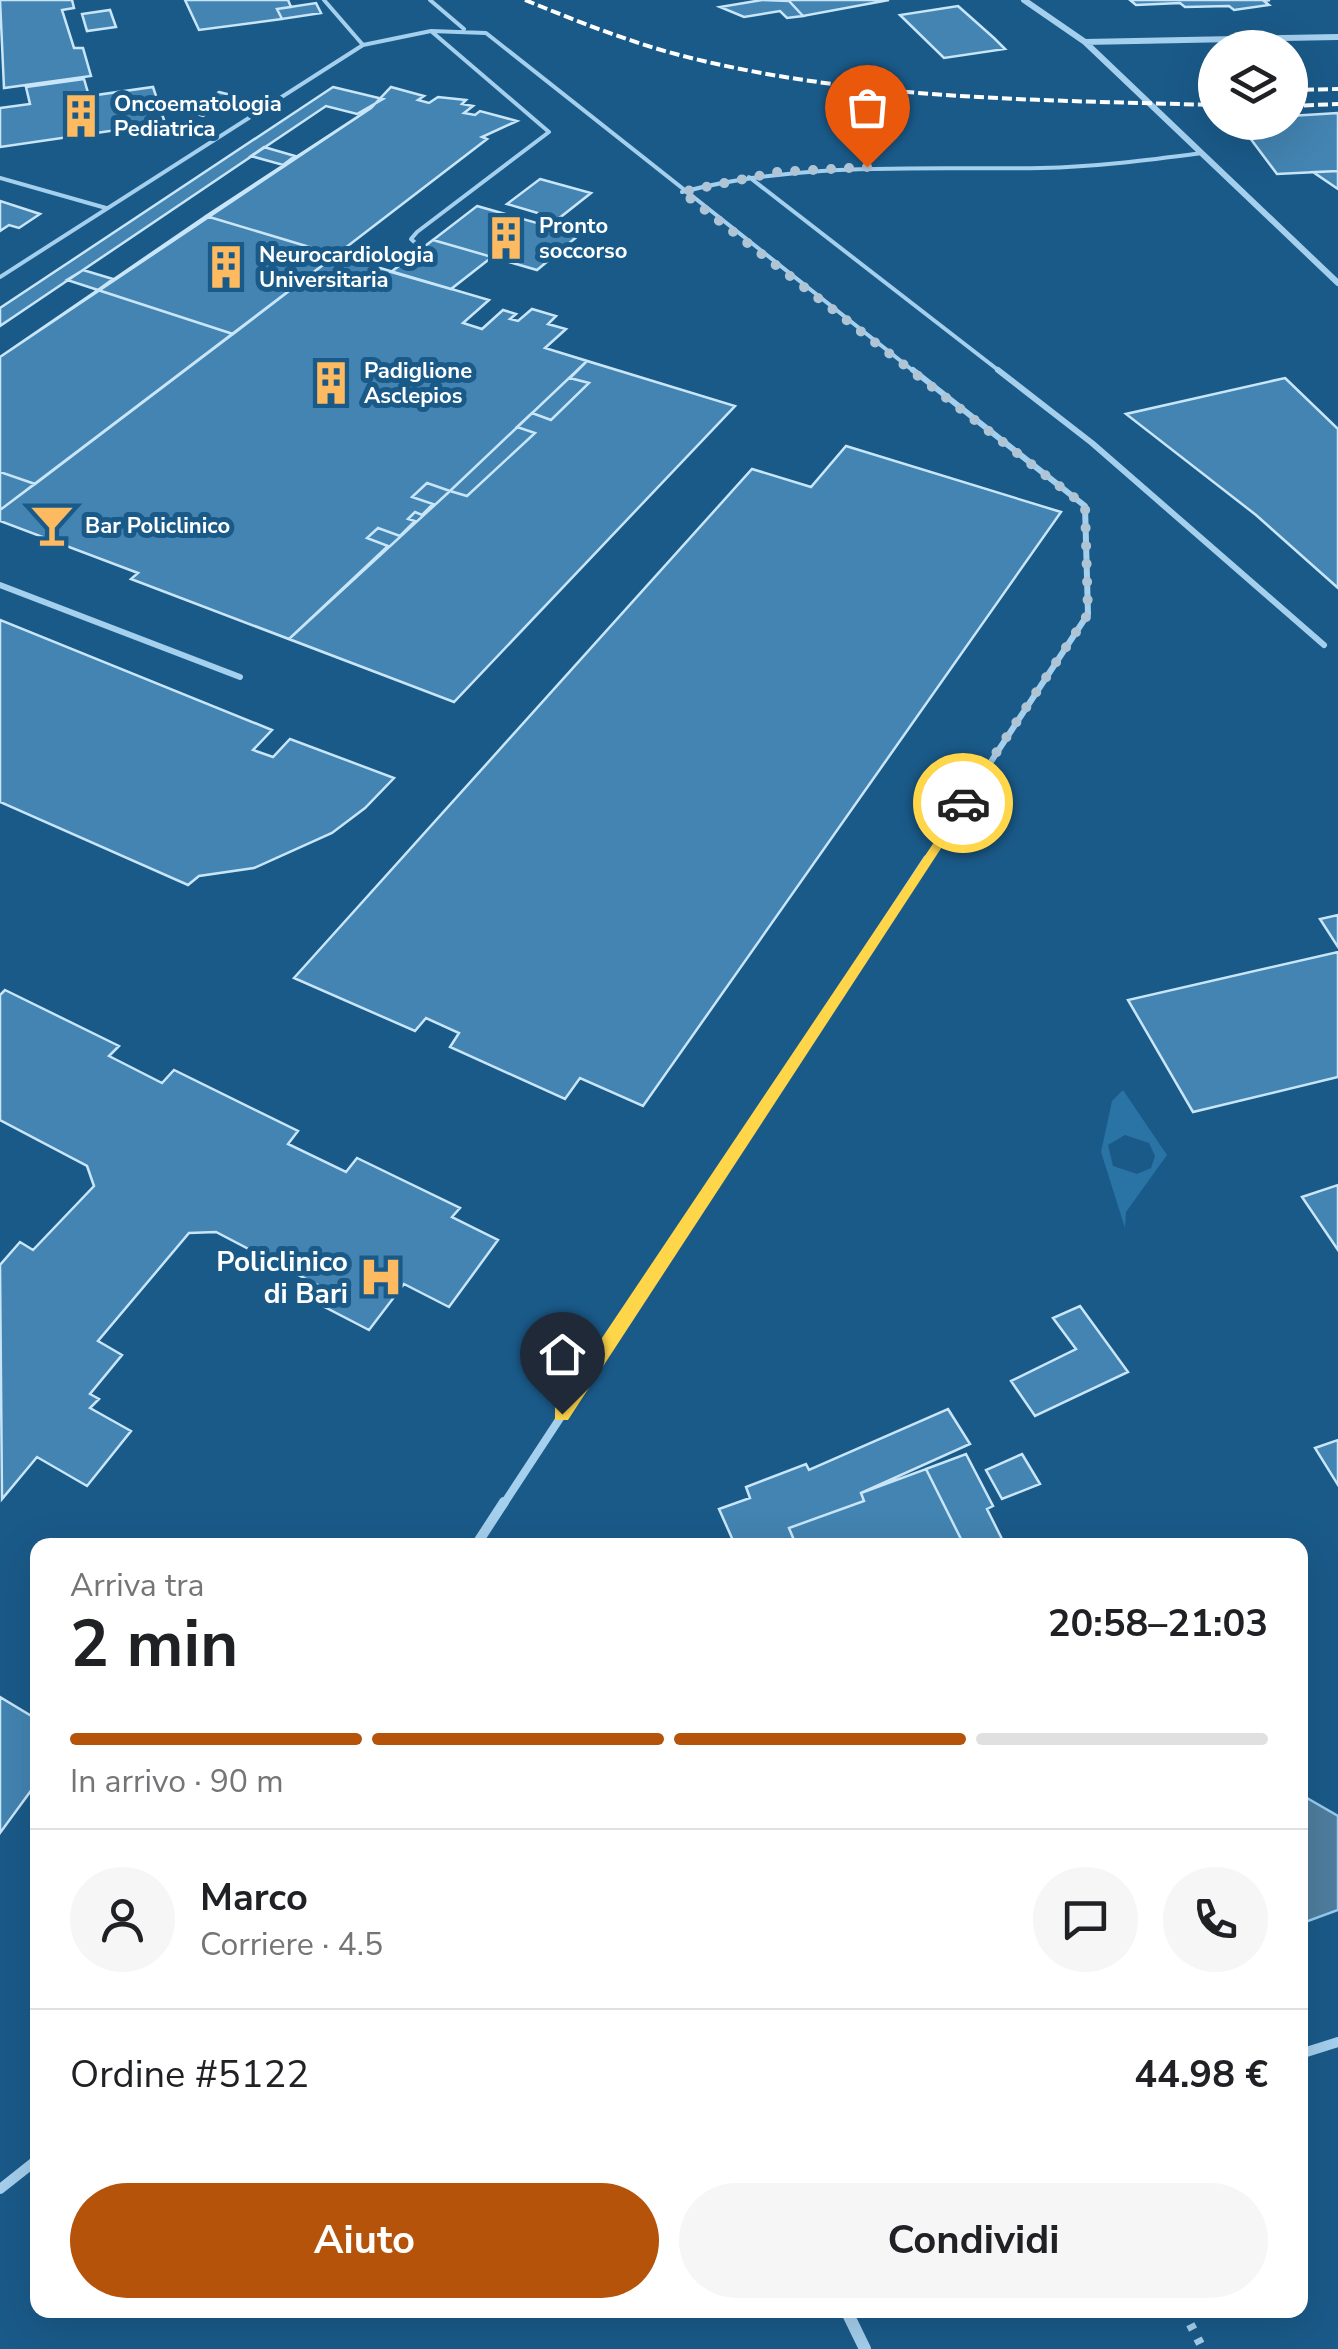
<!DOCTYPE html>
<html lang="it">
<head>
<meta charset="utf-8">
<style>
	:root { --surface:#fff; --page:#f6f6f6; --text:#202124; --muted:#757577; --line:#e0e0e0; --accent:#b45309 }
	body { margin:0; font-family:"Nunito Sans",sans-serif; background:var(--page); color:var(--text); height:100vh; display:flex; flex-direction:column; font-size:38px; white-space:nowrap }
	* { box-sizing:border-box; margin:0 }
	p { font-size:32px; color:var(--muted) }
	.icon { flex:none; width:55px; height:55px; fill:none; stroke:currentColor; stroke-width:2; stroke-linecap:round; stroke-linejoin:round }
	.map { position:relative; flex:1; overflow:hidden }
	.panel { position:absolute; left:30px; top:1538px; width:1278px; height:780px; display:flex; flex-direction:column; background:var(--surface); border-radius:20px; box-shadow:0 10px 40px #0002 }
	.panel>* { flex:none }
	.buttons { position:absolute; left:1198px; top:30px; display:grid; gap:20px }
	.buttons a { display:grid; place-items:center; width:110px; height:110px; border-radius:50%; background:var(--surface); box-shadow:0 10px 40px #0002; font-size:50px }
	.pin { position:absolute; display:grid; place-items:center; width:85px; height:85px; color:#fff; margin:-102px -42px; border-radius:50% 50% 50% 0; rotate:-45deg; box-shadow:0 0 10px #0007 }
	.pin .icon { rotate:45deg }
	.courier { position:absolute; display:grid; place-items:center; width:100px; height:100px; margin:-50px; border:8px solid #ffd54a; border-radius:50%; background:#fff; color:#222; box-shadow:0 2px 12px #0007 }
	.head em { font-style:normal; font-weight:700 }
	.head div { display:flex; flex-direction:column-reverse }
	.head { display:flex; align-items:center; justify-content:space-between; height:170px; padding:0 40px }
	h1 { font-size:65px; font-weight:700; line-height:75px }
	.bar { display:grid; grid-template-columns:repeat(4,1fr); gap:15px 10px; align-content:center; height:120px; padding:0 40px }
	.bar i { height:12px; border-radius:8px; background:var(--line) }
	.bar .active { background:var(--accent) }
	.bar p { grid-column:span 4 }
	.line { display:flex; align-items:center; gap:25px; padding:0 40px; border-top:2px solid var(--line) }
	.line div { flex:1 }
	.round { display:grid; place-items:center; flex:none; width:105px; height:105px; border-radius:52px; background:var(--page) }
	.action { display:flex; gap:20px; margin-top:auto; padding:20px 40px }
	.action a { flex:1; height:115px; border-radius:60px; background:var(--accent); color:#fff; font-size:40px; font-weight:700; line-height:115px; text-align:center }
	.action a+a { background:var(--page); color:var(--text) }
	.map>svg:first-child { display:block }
</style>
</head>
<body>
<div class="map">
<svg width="1338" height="2349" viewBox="0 0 1338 2349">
	<rect width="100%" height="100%" fill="#1a5a89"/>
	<path fill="#2a73a5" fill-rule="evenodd" d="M 1123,1090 L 1167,1155 L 1126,1212 L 1125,1228 L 1101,1152 L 1112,1101 ZM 1125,1135 L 1149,1143 L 1155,1156 L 1151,1168 L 1137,1174 L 1113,1166 L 1108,1145 Z"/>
	<path fill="#4f7d9e" stroke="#97ccef" stroke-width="2.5" d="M 1300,1794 L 1338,1816 L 1338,1910 L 1300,1924 Z"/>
	<path fill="#4384b2" stroke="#c9e6f9" stroke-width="2.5" d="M 0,0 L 72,0 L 74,8 L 62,10 L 74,48 L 83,48 L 91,76 L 4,88 Z
		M 185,0 L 288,0 L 291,7 L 277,9 L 282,19 L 199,30 Z
		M 762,0 L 789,1 L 803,16 L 787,18 L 780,11 L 744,17 L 720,7 Z
		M 777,0 L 889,0 L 803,16 L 789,1 Z
		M 1130,0 L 1270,0 L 1264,1 L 1269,5 L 1234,10 L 1229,6 L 1185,7 L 1180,3 L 1136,5 Z
		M 316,3 L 321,13 L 282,19 L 277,9 Z
		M 958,6 L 994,38 L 1005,49 L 944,58 L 900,15 Z
		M 110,10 L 116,27 L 87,31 L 82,14 Z
		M 84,79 L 89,96 L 153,87 L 165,123 L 0,147 L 0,108 L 30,104 L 26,87 Z
		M 333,87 L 383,99 L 357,114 L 326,106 L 0,326 L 0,308 Z
		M 391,87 L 424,96 L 418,100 L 429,103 L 438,97 L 466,100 L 462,104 L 473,106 L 464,113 L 475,115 L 480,111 L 517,121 L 482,137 L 487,139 L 336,255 L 206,216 L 371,108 Z
		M 391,87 L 424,96 L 418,100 L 429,103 L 438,97 L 466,100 L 462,104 L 473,106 L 464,113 L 475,115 L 480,111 L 517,121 L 482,137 L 487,139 L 336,255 L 489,300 L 463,323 L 482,329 L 503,310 L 516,314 L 510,319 L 518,321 L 532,309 L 556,316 L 548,324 L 566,329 L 545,348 L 735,406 L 454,702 L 131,579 L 138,573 L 0,521 L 0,357 L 371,108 Z
		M 219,92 L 235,96 L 203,116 L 187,111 Z
		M 1338,113 L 1338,171 L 1277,174 L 1238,122 L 1290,122 L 1290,116 Z
		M 264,147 L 295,156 L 283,165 L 251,156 Z
		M 1338,171 L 1338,189 L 1313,172 Z
		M 540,179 L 591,193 L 558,219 L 507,204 Z
		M 0,201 L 40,214 L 19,228 L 9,225 L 0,231 Z
		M 477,206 L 579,235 L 537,270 L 433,240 Z
		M 206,216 L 336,255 L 233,334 L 98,290 Z
		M 433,240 L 492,257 L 451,289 L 391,272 Z
		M 336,255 L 489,300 L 463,323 L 482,329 L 503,310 L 516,314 L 510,319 L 518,321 L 532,309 L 556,316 L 548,324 L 566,329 L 545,348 L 587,361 L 450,491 L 427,483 L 412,497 L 433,504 L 422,515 L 415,512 L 408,519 L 415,521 L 400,536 L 378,528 L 367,538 L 388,546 L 289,639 L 131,579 L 138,573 L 0,521 L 0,510 Z
		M 83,270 L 113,279 L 98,290 L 67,280 Z
		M 98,290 L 233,334 L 35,484 L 0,472 L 0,357 Z
		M 587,361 L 735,406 L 454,702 L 289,639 L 450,491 L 467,496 L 535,433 L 517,427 L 532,413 L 551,420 L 589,383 L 570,378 Z
		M 1285,378 L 1338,429 L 1338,588 L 1256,515 L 1126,414 Z
		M 846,446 L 1061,512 L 643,1106 L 580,1078 L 565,1099 L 450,1047 L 459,1033 L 426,1018 L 415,1031 L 294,978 L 752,469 L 811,487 Z
		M 0,472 L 35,484 L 0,510 Z
		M 0,620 L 272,730 L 253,750 L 273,757 L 290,739 L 394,778 L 365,808 L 332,833 L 254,868 L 199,876 L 188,885 L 0,802 Z
		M 1338,915 L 1338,947 L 1320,919 Z
		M 1338,952 L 1338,1077 L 1193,1112 L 1128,1000 Z
		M 5,990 L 119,1046 L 109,1056 L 162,1083 L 174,1070 L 298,1131 L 288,1144 L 346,1172 L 357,1158 L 460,1208 L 452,1217 L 498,1240 L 449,1307 L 404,1284 L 369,1330 L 319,1304 L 329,1291 L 216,1232 L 189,1233 L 98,1341 L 122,1355 L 90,1394 L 99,1399 L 90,1408 L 131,1431 L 87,1486 L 37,1457 L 2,1499 L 0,1265 L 20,1242 L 33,1250 L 94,1186 L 87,1166 L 0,1120 L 0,995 Z
		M 1338,1185 L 1338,1250 L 1302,1197 Z
		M 1080,1306 L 1128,1372 L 1035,1416 L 1011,1381 L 1076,1349 L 1053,1318 Z
		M 948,1409 L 970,1444 L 861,1493 L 864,1501 L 789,1528 L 796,1545 L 735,1545 L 719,1509 L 750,1498 L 746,1487 L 806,1464 L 809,1470 Z
		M 1338,1440 L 1338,1485 L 1315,1448 Z
		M 966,1454 L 993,1506 L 987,1509 L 1005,1545 L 964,1545 L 926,1469 Z
		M 1022,1454 L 1040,1484 L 1002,1499 L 986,1470 Z
		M 926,1469 L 964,1545 L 796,1545 L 789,1528 L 864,1501 L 861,1493 Z
		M 0,1697 L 38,1720 L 38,1781 L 0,1833 Z"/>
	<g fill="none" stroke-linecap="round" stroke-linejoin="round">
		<path stroke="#a4cfed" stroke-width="9" stroke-dasharray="6 10" stroke-linecap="butt" d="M 1183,2310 L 1203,2349"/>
		<path stroke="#a4cfed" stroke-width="4" d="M 324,0 L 363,45
			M 430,0 L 464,29
			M 749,177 L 1002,373
			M 0,178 L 106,208
			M 682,192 C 801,161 919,170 1041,168 C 1095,167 1149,160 1202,153
			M 422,249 L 411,239 L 417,232 L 549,132 L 431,31
			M 0,277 L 363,45 L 431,31 L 486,33 L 916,373"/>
		<path stroke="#a4cfed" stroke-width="6" d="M 913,370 L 1085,506 L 1088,614 L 925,862
			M 998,370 L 1092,443 L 1324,645"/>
		<path stroke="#a4cfed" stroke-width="8" d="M 503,1505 L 927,859"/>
		<path stroke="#a4cfed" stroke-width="10" d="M 476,1545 L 504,1502
			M 1300,2054 L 1338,2042
			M 0,2189 L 38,2159"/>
		<path stroke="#a4cfed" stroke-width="6" d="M 0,585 L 240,677"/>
		<path stroke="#a4cfed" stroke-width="6" d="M 1024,0 L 1085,42 L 1338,283
			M 1085,42 L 1338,37"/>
		<path stroke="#a4cfed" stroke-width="12" d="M 846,2310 L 865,2349"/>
		<path stroke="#fff" stroke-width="4" stroke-dasharray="10 4" stroke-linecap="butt" d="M 525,0 C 579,22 634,44 691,58 C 862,100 1040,100 1215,105
			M 1290,90 L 1338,89
			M 1290,106 L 1338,104"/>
	</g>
	<path fill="#ffd54a" d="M 963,799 L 968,807 L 568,1420 L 555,1420 L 555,1408 Z"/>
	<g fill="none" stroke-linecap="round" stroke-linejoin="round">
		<path stroke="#afc5d6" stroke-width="10" stroke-dasharray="0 18" d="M 867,167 L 777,172 L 682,192 L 1085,506 L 1088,614 L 963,803"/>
	</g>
	<defs>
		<g id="building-bare" transform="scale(3.45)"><path d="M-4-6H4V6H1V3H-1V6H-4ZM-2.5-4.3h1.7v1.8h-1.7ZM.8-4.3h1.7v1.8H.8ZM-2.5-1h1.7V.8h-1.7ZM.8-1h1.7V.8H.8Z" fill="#feba60" stroke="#1a5a89" stroke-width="2.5" paint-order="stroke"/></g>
		<g id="bar-bare" transform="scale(3.45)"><path d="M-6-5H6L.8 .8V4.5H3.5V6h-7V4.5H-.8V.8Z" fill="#feba60" stroke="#1a5a89" stroke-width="2.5" paint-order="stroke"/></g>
		<g id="hospital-bare" transform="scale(3.45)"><path d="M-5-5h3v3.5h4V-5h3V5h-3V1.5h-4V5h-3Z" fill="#feba60" stroke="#1a5a89" stroke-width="2.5" paint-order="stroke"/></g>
	</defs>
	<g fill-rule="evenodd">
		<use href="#building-bare" x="81" y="116"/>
		<use href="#building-bare" x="506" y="238"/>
		<use href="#building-bare" x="226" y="267"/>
		<use href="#building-bare" x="331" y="383"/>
		<use href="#bar-bare" x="52" y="525"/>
		<use href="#hospital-bare" x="381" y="1277"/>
	</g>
	<g text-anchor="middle" stroke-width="10" stroke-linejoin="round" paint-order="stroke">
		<g font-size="22" font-weight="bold" fill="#fff" stroke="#1a5a89" text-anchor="start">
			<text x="114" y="111">Oncoematologia<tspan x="114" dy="25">Pediatrica</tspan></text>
			<text x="539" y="233">Pronto<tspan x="539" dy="25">soccorso</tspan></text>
			<text x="259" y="262">Neurocardiologia<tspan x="259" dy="25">Universitaria</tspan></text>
			<text x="364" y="378">Padiglione<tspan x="364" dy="25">Asclepios</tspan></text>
			<text x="85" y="533">Bar Policlinico</text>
		</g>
		<g font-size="28" font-weight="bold" fill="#fff" stroke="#1a5a89" text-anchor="end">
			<text x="348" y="1271">Policlinico<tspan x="348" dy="32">di Bari</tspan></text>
		</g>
	</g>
</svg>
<div class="buttons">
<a><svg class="icon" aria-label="layers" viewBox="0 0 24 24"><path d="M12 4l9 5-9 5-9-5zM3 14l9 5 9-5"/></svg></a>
</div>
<div class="pin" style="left:867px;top:167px;background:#ea580c"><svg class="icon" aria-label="bag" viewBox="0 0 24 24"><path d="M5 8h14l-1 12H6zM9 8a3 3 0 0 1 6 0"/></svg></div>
<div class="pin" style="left:562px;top:1414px;background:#1f2937"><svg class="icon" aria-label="home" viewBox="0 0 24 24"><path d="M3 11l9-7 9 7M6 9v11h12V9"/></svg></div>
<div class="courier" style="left:963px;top:803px"><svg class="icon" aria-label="car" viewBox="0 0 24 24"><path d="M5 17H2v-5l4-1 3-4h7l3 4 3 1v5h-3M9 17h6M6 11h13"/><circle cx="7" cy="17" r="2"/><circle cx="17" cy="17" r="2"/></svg></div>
<section class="panel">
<div class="head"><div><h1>2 min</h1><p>Arriva tra</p></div><em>20:58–21:03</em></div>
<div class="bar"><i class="active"></i><i class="active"></i><i class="active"></i><i></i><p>In arrivo · 90 m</p></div>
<div class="line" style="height:180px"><a class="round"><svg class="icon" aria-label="person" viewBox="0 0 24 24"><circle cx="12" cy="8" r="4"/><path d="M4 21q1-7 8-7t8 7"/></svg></a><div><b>Marco</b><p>Corriere · 4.5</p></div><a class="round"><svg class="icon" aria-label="chat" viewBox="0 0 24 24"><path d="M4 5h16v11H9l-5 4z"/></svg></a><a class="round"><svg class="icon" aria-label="phone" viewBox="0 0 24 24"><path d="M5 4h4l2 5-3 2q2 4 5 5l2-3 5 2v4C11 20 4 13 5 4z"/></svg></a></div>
<div class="line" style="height:130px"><div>Ordine #5122</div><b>44.98 €</b></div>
<div class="action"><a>Aiuto</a><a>Condividi</a></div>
</section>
</div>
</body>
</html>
